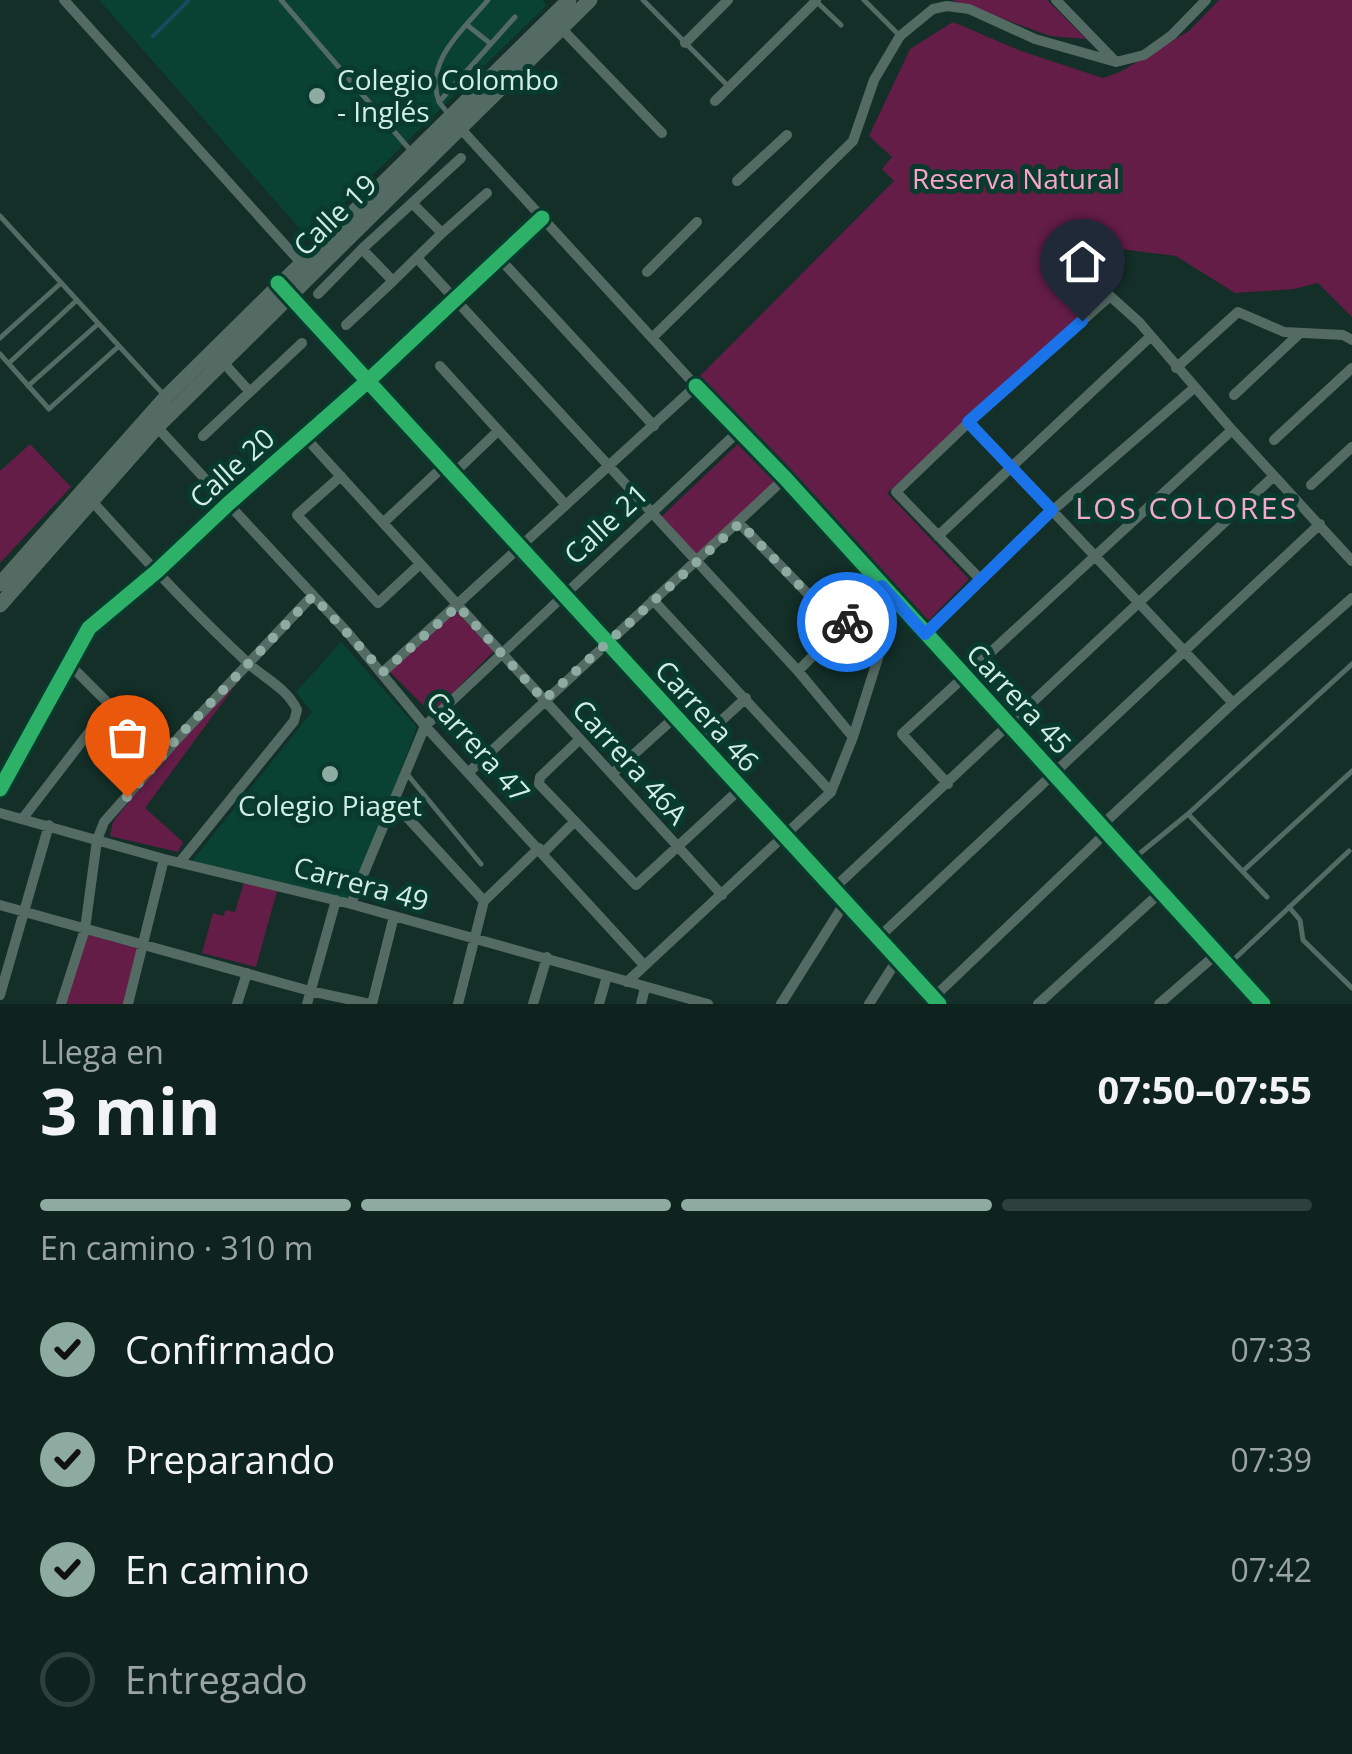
<!DOCTYPE html>
<html lang="es">
<head>
<meta charset="utf-8">
<style>
	:root { --surface:#0e231d; --page:#1c2f2a; --text:#f1f3f6; --muted:#9ba4a4; --line:#2e403b; --accent:#8eaba1 }
	body { margin:0; font-family:"Open Sans",sans-serif; background:var(--page); color:var(--text); height:100vh; display:flex; flex-direction:column; font-size:38px; white-space:nowrap }
	* { box-sizing:border-box; margin:0 }
	p { font-size:32px; color:var(--muted) }
	.icon { flex:none; width:55px; height:55px; fill:none; stroke:currentColor; stroke-width:2; stroke-linecap:round; stroke-linejoin:round }
	.map { position:relative; height:1004px; overflow:hidden }
	.panel { display:flex; flex-direction:column; background:var(--surface); flex:1 }
	.panel>* { flex:none }
	.pin { position:absolute; display:grid; place-items:center; width:85px; height:85px; color:#fff; margin:-102px -42px; border-radius:50% 50% 50% 0; rotate:-45deg; box-shadow:0 0 10px #0007 }
	.pin .icon { rotate:45deg }
	.courier { position:absolute; display:grid; place-items:center; width:100px; height:100px; margin:-50px; border:8px solid #1a73e8; border-radius:50%; background:#fff; color:#222; box-shadow:0 2px 12px #0007 }
	.summary em { font-style:normal; font-weight:700 }
	.summary div { display:flex; flex-direction:column-reverse }
	.summary { display:flex; align-items:center; justify-content:space-between; height:170px; padding:0 40px }
	h1 { font-size:65px; font-weight:700; line-height:75px }
	.bar { display:grid; grid-template-columns:repeat(4,1fr); gap:15px 10px; align-content:center; height:120px; padding:0 40px }
	.bar i { height:12px; border-radius:8px; background:var(--line) }
	.bar .active { background:var(--accent) }
	.bar p { grid-column:span 4 }
	ol { padding:0 40px; list-style:none }
	li { display:flex; align-items:center; gap:30px; height:110px }
	li p { margin-inline-start:auto }
	li .icon { padding:10px; border-radius:50%; background:var(--accent); color:#111; stroke-width:4 }
	li:last-child { color:var(--muted) }
	li i { width:55px; height:55px; border:5px solid var(--line); border-radius:50% }
	.map>svg:first-child { display:block }
</style>
</head>
<body>
<div class="map">
<svg width="1352" height="1004" viewBox="0 0 1352 1004">
	<rect width="100%" height="100%" fill="#132f27"/>
	<path fill="#094133" d="M 99,0 L 542,0 L 547,5 L 308,238 Z
		M 341,642 L 417,727 L 351,904 L 191,862 L 312,712 L 296,692 Z"/>
	<path fill="#641d47" d="M 952,0 L 1047,0 L 1086,39 L 1050,36 Z
		M 1219,0 L 1352,0 L 1352,317 L 1318,283 L 1294,289 L 1235,293 L 1176,256 L 1120,249 L 1096,274 L 1112,288 L 887,493 L 969,579 L 926,623 L 700,376 L 894,181 L 882,169 L 892,157 L 869,136 L 910,49 L 953,22 L 1021,51 L 1103,78 L 1120,72 L 1189,31 Z
		M 740,442 L 777,481 L 699,558 L 661,517 Z
		M 30,444 L 71,487 L 0,563 L 0,471 Z
		M 454,609 L 494,651 L 432,714 L 390,672 Z
		M 242,676 L 145,808 L 183,842 L 178,852 L 110,836 L 113,822 L 178,740 Z
		M 244,882 L 277,891 L 256,967 L 202,953 L 213,913 L 223,916 L 226,910 L 235,912 Z
		M 86,934 L 140,949 L 124,1004 L 64,1004 Z"/>
	<g fill="none" stroke-linecap="round" stroke-linejoin="round">
		<path stroke="#1b495d" stroke-width="4" d="M 153,36 L 189,0"/>
		<path stroke="#546b63" stroke-width="5" d="M 281,0 L 411,151
			M 643,0 L 729,87
			M 864,0 L 900,36
			M 818,3 L 841,25
			M 467,25 L 491,44
			M 439,102 C 424,61 463,30 488,0
			M 450,116 L 439,102 L 515,17
			M 0,216 L 163,394
			M 0,338 L 61,283
			M 0,354 L 49,409 L 119,346
			M 9,363 L 77,300
			M 28,386 L 98,324
			M 407,774 L 481,864
			M 1188,814 L 1267,897
			M 1133,859 L 1188,814 L 1352,664
			M 1243,871 L 1352,771
			M 1289,907 L 1300,920 L 1303,940 L 1352,988
			M 1229,964 L 1349,851"/>
		<path stroke="#546b63" stroke-width="10" d="M 64,0 L 303,265
			M 1056,0 L 1115,61
			M 561,28 L 662,133
			M 685,43 L 728,0
			M 715,101 L 816,1
			M 737,181 L 787,135
			M 413,204 L 442,233 L 393,281 L 362,249 L 461,158
			M 442,233 L 487,193
			M 417,258 L 798,671 L 853,737
			M 500,259 L 654,426
			M 647,272 L 697,222
			M 286,291 L 844,904 L 939,1004
			M 318,294 L 362,249
			M 346,325 L 393,281
			M 652,338 L 853,141 L 874,80 L 900,36 L 933,9 L 947,6 L 969,9 L 1035,39 L 1116,62 L 1144,55 L 1172,35 L 1206,0
			M 222,361 L 250,392
			M 440,366 L 566,505
			M 1176,368 L 1238,312 L 1284,332 L 1343,335 L 1352,340
			M 696,386 L 785,478 L 1263,1004
			M 1234,395 L 1298,335
			M 969,422 L 1233,703
			M 157,427 L 348,633 L 425,726 L 644,965
			M 203,436 L 302,343
			M 304,436 L 722,895
			M 1274,440 L 1352,368
			M 454,473 L 498,431
			M 341,476 L 297,515 L 378,603 L 420,564
			M 1311,485 L 1352,447
			M 92,501 C 142,557 193,612 248,663 C 264,678 288,689 297,710 L 294,721 L 180,862
			M 383,523 L 446,464
			M 739,523 L 841,628
			M 938,536 L 1151,336
			M 981,580 L 896,492 L 969,422 L 1110,296 L 1139,322 L 1232,430 L 1352,561
			M 653,600 L 831,792
			M 925,634 L 1052,511 L 1194,388
			M 798,671 L 882,586
			M 383,672 L 696,386 L 461,129
			M 580,739 L 540,777 L 539,784 L 636,885 L 740,789
			M 698,742 L 746,698
			M 469,772 L 785,478
			M 612,774 L 674,718
			M 948,784 L 902,734 L 1232,430
			M 0,789 L 89,628 L 156,572 L 228,504 L 369,380 L 542,218
			M 395,804 L 484,901
			M 0,813 L 164,859 L 351,904 L 708,1004
			M 23,818 L 110,705 L 71,666
			M 1102,825 L 1233,703 L 1352,598
			M 544,852 L 574,822
			M 832,890 L 1274,476
			M 351,904 L 425,726 L 740,430
			M 0,905 L 310,991 L 370,1004
			M 877,939 L 1320,524
			M 627,982 L 831,792 L 853,737 L 896,601
			M 0,995 L 49,825
			M 933,998 L 1107,832
			M 61,1004 L 85,929 L 97,840 L 104,822 L 179,737 L 313,595
			M 128,1004 L 164,859
			M 237,1004 L 247,973
			M 307,1004 L 336,900
			M 372,1004 L 394,916
			M 458,1004 L 484,901 L 539,848
			M 533,1004 L 547,957
			M 599,1004 L 607,976
			M 641,1004 L 645,988
			M 781,1004 L 844,904
			M 869,1004 L 897,960
			M 1038,1004 L 1162,891
			M 1159,1004 L 1219,952"/>
		<path stroke="#546b63" stroke-width="15" d="M 0,584 L 166,397 L 569,0
			M 0,605 L 157,427 L 590,0"/>
		<g stroke="#083a2d" stroke-width="21">
			<path id="cycleway" d="M 278,283 L 939,1004
				M 696,386 L 785,478 L 1263,1004
				M 0,789 L 89,628 L 156,572 L 228,504 L 369,380 L 542,218"/>
		</g>
		<use href="#cycleway" stroke="#2db169" stroke-width="15"/>
	</g>
	<g fill="none" stroke-linecap="round" stroke-linejoin="round">
		<path stroke="#8eaba1" stroke-width="10" stroke-dasharray="0 18" d="M 127,797 L 179,736 L 313,596 L 383,672 L 458,606 L 544,700 L 740,523 L 840,628 L 847,622"/>
		<path stroke="#1a73e8" stroke-width="12" d="M 847,622 L 882,586 L 925,634 L 1052,510 L 968,422 L 1082,321"/>
	</g>
	<g fill="#8eaba1" stroke="#083a2d" stroke-width="4">
		<circle cx="317" cy="96" r="10"/>
		<circle cx="330" cy="774" r="10"/>
	</g>
	<g text-anchor="middle" stroke-width="10" stroke-linejoin="round" paint-order="stroke">
		<g font-size="28" fill="#d0eee2" stroke="#083a2d" text-anchor="start">
			<text x="337" y="90">Colegio Colombo<tspan x="337" dy="32">- Inglés</tspan></text>
			<text x="330" y="816" text-anchor="middle">Colegio Piaget</text>
		</g>
		<g font-size="28" fill="#faa4cc" stroke="#083a2d">
			<text x="1016" y="189">Reserva Natural</text>
		</g>
		<g font-size="28" fill="#d0eee2" stroke="#083a2d">
			<text transform="translate(335 215) rotate(-44)" y="10">Calle 19</text>
			<text transform="translate(232 468) rotate(-42)" y="10">Calle 20</text>
			<text transform="translate(606 524) rotate(-43)" y="10">Calle 21</text>
			<text transform="translate(1019 699) rotate(47)" y="10">Carrera 45</text>
			<text transform="translate(707 716) rotate(48)" y="10">Carrera 46</text>
			<text transform="translate(478 747) rotate(48)" y="10">Carrera 47</text>
			<text transform="translate(630 762) rotate(48)" y="10">Carrera 46A</text>
			<text transform="translate(361 884) rotate(15)" y="10">Carrera 49</text>
		</g>
		<g font-size="30" letter-spacing="2.5" fill="#f5a9cc" stroke="#083a2d">
			<text x="1187" y="519">LOS COLORES</text>
		</g>
	</g>
</svg>
<div class="pin" style="left:127px;top:797px;background:#ea580c"><svg class="icon" aria-label="bag" viewBox="0 0 24 24"><path d="M5 8h14l-1 12H6zM9 8a3 3 0 0 1 6 0"/></svg></div>
<div class="pin" style="left:1082px;top:321px;background:#1f2937"><svg class="icon" aria-label="home" viewBox="0 0 24 24"><path d="M3 11l9-7 9 7M6 9v11h12V9"/></svg></div>
<div class="courier" style="left:847px;top:622px"><svg class="icon" aria-label="bike" viewBox="0 0 24 24"><circle cx="6" cy="16" r="4"/><circle cx="18" cy="16" r="4"/><path d="M6 16l4-8h5l3 8M10 8l3 8H6M13 5h3"/></svg></div>
</div>
<section class="panel">
<div class="summary"><div><h1>3 min</h1><p>Llega en</p></div><em>07:50–07:55</em></div>
<div class="bar"><i class="active"></i><i class="active"></i><i class="active"></i><i></i><p>En camino · 310 m</p></div>
<ol>
<li><svg class="icon" aria-label="check" viewBox="0 0 24 24"><path d="M5 12l5 5 9-10"/></svg>Confirmado<p>07:33</p></li>
<li><svg class="icon" aria-label="check" viewBox="0 0 24 24"><path d="M5 12l5 5 9-10"/></svg>Preparando<p>07:39</p></li>
<li><svg class="icon" aria-label="check" viewBox="0 0 24 24"><path d="M5 12l5 5 9-10"/></svg>En camino<p>07:42</p></li>
<li><i></i>Entregado</li>
</ol>
</section>
</body>
</html>
